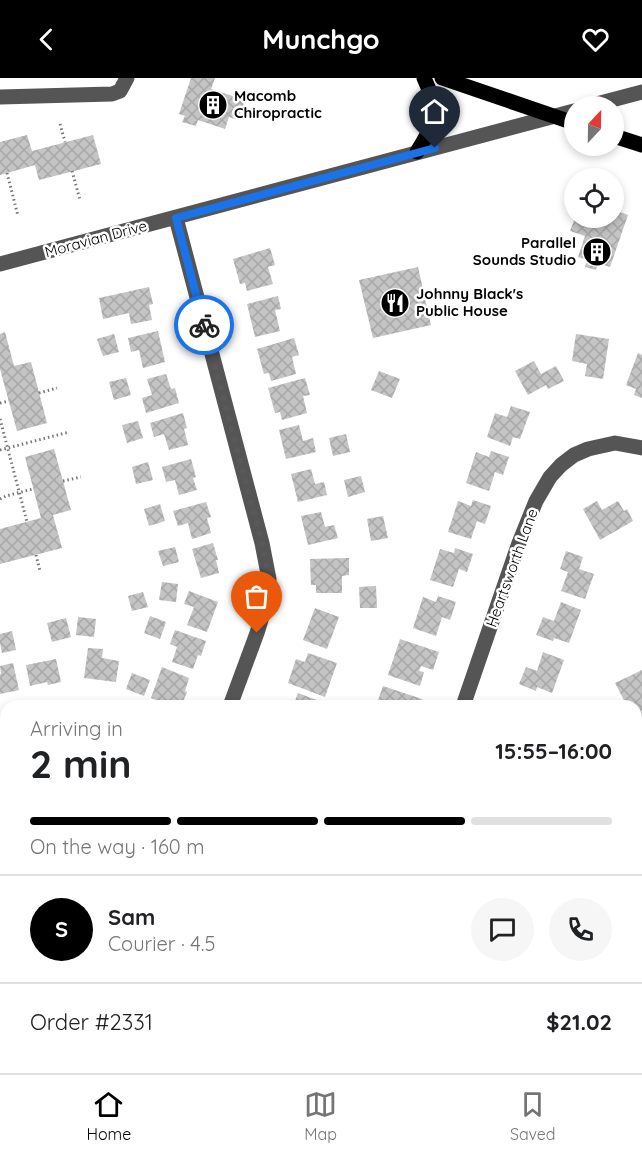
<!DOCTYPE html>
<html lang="en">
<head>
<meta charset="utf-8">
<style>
	:root { --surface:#fff; --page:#f6f6f6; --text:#202124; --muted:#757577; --line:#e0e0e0; --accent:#000 }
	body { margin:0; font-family:Quicksand,sans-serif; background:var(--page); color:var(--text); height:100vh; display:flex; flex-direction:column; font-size:22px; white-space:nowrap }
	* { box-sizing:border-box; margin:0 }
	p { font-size:20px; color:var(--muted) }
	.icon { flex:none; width:33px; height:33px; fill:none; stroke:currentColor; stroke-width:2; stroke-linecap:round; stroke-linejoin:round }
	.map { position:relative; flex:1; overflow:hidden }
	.sheet { position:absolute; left:0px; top:622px; width:642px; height:374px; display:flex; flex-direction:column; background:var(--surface); border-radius:18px 18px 0 0; box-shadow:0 3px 9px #0003 }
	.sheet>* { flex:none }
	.needle { width:39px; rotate:22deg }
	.tools { position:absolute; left:564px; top:18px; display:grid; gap:12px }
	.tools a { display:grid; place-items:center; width:60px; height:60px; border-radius:50%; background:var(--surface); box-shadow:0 3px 9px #0003; font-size:30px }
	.pin { position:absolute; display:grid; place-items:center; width:51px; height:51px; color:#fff; margin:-62px -26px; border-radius:50% 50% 50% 0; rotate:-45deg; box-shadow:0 0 6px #0007 }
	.pin .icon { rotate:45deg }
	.courier { position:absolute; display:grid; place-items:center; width:60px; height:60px; margin:-30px; border:4px solid #1a73e8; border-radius:50%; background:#fff; color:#222; box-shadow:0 2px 8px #0007 }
	.overview em { font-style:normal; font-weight:700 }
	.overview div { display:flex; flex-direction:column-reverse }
	.overview { display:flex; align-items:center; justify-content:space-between; height:102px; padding:0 30px }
	h1 { font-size:39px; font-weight:700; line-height:45px }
	.bar { display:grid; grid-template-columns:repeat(4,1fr); gap:9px 6px; align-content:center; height:72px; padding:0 30px }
	.bar i { height:8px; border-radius:4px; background:var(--line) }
	.bar .on { background:var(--accent) }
	.bar p { grid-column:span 4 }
	.line { display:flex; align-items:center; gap:15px; padding:0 30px; border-top:2px solid var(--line) }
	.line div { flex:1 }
	.round { display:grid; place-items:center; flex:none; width:63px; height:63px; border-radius:32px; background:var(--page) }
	header { display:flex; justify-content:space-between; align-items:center; height:78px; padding:0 30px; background:var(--accent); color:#fff; font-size:27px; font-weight:700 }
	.tab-bar { display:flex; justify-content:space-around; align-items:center; height:84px; border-top:2px solid var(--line); background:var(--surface); font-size:16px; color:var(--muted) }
	.tab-bar a { display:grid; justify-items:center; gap:3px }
	.tab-bar .on { color:var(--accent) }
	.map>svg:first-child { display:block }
</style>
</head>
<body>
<header><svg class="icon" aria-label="back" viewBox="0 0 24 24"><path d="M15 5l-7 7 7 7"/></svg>Munchgo<svg class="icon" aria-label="heart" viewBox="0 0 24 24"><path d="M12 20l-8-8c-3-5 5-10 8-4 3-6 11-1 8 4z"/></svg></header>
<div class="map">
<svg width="642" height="995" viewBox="0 0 642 995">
	<defs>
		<pattern id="building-cross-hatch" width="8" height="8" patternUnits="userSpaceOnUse" patternTransform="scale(1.5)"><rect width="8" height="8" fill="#c4c4c4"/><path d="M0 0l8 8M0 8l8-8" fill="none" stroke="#a7a7a7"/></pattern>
	</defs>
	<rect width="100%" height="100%" fill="#fff"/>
	<path fill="url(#building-cross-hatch)" d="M 191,0 L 215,0 L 211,11 L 245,22 L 238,42 L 229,39 L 225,51 L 198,42 L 196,48 L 182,44 L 185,38 L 179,36 Z
		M 27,57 L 32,73 L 93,57 L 101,86 L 39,102 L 35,87 L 0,97 L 0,64 Z
		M 614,132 L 628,137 L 610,189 L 598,185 L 596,192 L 585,189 L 587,182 L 578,179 L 585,158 L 570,153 L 575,140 L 614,140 Z
		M 270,170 L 275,187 L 268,189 L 273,206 L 247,213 L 245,205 L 240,206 L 233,181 Z
		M 418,189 L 431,247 L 373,260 L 359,202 Z
		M 149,209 L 153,226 L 149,227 L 152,242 L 131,246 L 129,235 L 103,241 L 99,220 Z
		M 278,218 L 281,231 L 275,232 L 280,253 L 255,259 L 247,226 Z
		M 158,253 L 165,284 L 143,290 L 139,272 L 131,274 L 128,260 Z
		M 5,254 L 14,288 L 31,284 L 47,345 L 17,353 L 0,291 L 0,256 Z
		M 114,256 L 119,274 L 103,278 L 97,261 Z
		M 576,256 L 609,261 L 603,301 L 585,298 L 587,286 L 572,283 Z
		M 294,260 L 299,277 L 292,279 L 296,296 L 271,303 L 269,295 L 264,296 L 257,271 Z
		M 638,275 L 642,277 L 642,320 L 634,317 L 636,311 L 626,307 Z
		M 534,283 L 541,296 L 556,288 L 564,303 L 548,311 L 546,307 L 528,317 L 515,293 Z
		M 379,293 L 400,301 L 392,320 L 371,312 Z
		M 166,296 L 171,311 L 175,310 L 179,325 L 146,335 L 142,320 L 152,317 L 147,301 Z
		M 126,300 L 131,317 L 114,322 L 109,304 Z
		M 305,300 L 310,317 L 303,318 L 307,335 L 282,342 L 280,334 L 275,335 L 268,310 Z
		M 511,328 L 530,334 L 520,361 L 513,359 L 510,368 L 487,359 L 495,335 L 507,339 Z
		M 183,335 L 187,350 L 184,351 L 188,367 L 169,372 L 164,356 L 154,359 L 150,345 Z
		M 138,343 L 143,360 L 127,365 L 122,347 Z
		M 299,347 L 303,363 L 313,360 L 316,374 L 286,381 L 279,352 Z
		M 346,356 L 350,374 L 333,378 L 329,360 Z
		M 54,371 L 71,432 L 53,437 L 62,470 L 0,486 L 0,451 L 41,440 L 25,379 Z
		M 491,373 L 509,379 L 503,397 L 495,394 L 489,413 L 466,405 L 476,374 L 489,379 Z
		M 191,381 L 196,399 L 193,400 L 197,412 L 179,417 L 175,402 L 166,404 L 162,389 Z
		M 148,384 L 153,402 L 136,406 L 132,389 Z
		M 311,391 L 315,406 L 324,404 L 327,417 L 298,424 L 291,396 Z
		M 361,398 L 365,414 L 348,419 L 344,402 Z
		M 473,422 L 491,428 L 485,446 L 477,443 L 471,461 L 448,454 L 458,423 L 471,428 Z
		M 597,423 L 602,432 L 618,423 L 624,433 L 627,431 L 633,443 L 600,462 L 583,431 Z
		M 206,424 L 211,439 L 207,440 L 211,455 L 192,461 L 188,445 L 178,448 L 173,433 Z
		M 160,426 L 165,443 L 149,448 L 144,431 Z
		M 321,434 L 325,449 L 334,447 L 338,460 L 308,467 L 301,438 Z
		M 383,438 L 388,460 L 371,463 L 367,441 Z
		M 213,465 L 218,482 L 216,482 L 219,495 L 201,500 L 192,471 Z
		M 175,469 L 179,484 L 163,488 L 158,473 Z
		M 455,470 L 473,476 L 467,494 L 459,491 L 453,509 L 430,502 L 440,471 L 454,475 Z
		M 566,473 L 583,479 L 579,491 L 594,496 L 585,521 L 561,513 L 568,494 L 560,491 Z
		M 349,480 L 349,497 L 342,498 L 342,515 L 316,515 L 316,507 L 311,507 L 310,481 Z
		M 162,504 L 178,506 L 176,524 L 159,522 Z
		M 376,508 L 377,530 L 360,530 L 359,509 Z
		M 189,513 L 218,524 L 207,554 L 187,547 L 194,529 L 184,526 Z
		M 143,514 L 148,529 L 132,533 L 128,518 Z
		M 438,518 L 456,524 L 450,542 L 442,539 L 436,558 L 413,550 L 423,519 L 436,524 Z
		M 561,524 L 581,532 L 569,565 L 554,560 L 553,563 L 536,557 L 543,539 L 554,543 Z
		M 315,530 L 339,539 L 327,571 L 303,562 Z
		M 150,538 L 166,544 L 160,561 L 144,555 Z
		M 78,539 L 96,541 L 94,559 L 76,557 Z
		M 66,540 L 71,559 L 52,564 L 47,545 Z
		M 175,552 L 206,563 L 201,578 L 198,577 L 193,591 L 172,584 L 177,569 L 170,566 Z
		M 12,553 L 16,572 L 2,575 L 0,565 L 0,556 Z
		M 400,561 L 439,574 L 433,592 L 421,588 L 419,593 L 424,594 L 420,608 L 388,597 Z
		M 88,570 L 103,571 L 102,580 L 119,583 L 116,604 L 84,600 Z
		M 543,574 L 564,582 L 552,615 L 537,609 L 536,613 L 519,606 L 526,589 L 537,593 Z
		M 308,575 L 337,585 L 325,619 L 288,605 L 296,581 L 305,584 Z
		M 56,581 L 61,604 L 48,607 L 47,604 L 30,608 L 26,587 Z
		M 13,585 L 19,612 L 0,616 L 0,596 L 1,596 L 0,588 Z
		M 162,589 L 189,600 L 185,613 L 187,614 L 182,626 L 176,624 L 173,628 L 151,620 Z
		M 642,592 L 642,639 L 636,642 L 636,628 L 627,628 L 615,605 Z
		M 132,595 L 150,602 L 144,618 L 126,611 Z
		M 383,608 L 422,621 L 419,628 L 376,628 Z
		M 298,615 L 319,623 L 317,628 L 293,628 Z
		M 527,623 L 540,628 L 525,628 Z
		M 6,714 L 6,752 L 2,753 L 0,747 L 0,715 Z
		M 6,800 L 6,835 L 0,839 L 0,816 L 2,815 L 0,811 L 0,803 Z
		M 642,936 L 642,963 L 636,961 L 636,944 L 639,945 Z
		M 2,938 L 6,940 L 6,963 L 0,961 L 0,942 Z
		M 636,975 L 642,977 L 642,995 L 610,995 L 612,990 L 624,994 L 625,990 L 636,990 Z
		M 151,990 L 193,990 L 191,995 L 154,995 L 150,993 Z
		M 246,990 L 268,990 L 281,995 L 244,995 Z"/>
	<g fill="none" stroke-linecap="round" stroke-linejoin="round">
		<path stroke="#777" stroke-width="3" stroke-dasharray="1.5 3" stroke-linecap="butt" d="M 242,32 L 244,33
			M 448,34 L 453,34 L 455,43
			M 453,34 L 459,29
			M 60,46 L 65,64
			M 72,93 L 80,122
			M 7,95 L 18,138
			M 39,315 L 57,310
			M 0,325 L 9,323
			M 0,341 L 27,444
			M 0,372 L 69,354
			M 63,403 L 81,399
			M 0,421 L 6,418 L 33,411
			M 36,477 L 40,493"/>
		<path stroke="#555" stroke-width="15" d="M 0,19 L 112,16 L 120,13 L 127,0
			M 589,28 L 642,14
			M 176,140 L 262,465 L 269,501 L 267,522 L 257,555 L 230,628
			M 0,186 L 574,33
			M 463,628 L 519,465 L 536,423 L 550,399 L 561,387 L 574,377 L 588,371 L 615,365 L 642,370
			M 0,666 L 6,664
			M 636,798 L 642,782
			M 388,990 L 402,995
			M 99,995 L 101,990
			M 336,995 L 338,990
			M 564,995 L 566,990"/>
		<path stroke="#000" stroke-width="15" d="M 442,0 L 574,45
			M 614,58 L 642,67
			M 417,74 C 436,43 440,34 424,0"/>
	</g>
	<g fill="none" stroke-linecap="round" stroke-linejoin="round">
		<path stroke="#595959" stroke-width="6" stroke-dasharray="0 10.8" d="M 204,247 L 262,465 L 269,501 L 267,522 L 257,555"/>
		<path stroke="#1a73e8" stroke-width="8" d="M 204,247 L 176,140 L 435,70"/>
	</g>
	<defs>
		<g id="building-disc" transform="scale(1.5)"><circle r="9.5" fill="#000" stroke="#fff"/><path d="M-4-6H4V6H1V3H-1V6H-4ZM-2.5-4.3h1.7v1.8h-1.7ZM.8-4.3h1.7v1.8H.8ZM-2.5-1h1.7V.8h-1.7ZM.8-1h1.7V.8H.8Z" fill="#fff"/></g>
		<g id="restaurant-disc" transform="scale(1.5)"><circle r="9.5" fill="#000" stroke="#fff"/><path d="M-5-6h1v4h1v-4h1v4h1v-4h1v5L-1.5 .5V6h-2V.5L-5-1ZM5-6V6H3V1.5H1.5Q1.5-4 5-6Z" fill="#fff"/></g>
	</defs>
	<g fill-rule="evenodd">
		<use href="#building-disc" x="213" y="27"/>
		<use href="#building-disc" x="597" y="174"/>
		<use href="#restaurant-disc" x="395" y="225"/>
	</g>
	<g text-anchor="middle" stroke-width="5" stroke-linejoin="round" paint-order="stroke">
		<g font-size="15" font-weight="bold" fill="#000" stroke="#fff" text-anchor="start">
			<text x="234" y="23">Macomb<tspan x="234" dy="17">Chiropractic</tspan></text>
			<text x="576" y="170" text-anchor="end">Parallel<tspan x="576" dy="17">Sounds Studio</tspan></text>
			<text x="416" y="221">Johnny Black's<tspan x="416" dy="17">Public House</tspan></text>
		</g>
		<g font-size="15" fill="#000" stroke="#fff">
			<text transform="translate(96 161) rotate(-15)" y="5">Moravian Drive</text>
			<text transform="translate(512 490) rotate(-70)" y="5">Heartsworth Lane</text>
		</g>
	</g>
</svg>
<div class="tools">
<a><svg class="needle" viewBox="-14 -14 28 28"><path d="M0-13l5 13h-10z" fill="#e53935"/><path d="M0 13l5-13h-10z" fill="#757577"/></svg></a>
<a><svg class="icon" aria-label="locate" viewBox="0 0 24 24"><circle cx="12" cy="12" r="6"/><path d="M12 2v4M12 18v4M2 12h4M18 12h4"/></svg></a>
</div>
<div class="pin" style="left:257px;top:555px;background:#ea580c"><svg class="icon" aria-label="bag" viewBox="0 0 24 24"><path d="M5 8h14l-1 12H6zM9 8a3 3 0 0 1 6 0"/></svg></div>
<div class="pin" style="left:435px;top:70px;background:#1f2937"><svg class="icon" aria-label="home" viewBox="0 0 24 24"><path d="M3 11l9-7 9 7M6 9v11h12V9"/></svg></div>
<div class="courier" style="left:204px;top:247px"><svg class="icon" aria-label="bike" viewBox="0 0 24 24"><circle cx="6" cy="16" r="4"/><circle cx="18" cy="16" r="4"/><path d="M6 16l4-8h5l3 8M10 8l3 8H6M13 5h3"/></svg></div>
<section class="sheet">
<div class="overview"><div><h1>2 min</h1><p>Arriving in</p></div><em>15:55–16:00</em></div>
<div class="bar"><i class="on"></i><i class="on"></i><i class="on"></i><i></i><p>On the way · 160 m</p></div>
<div class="line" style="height:108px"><b class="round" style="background:var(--accent);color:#fff">S</b><div><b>Sam</b><p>Courier · 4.5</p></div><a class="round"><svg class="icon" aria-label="chat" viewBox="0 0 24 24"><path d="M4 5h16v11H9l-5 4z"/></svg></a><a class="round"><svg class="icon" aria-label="phone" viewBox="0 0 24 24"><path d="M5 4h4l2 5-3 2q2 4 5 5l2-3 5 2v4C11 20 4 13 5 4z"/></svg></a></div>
<div class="line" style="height:78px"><div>Order #2331</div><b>$21.02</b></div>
</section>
</div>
<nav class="tab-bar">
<a class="on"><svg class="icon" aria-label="home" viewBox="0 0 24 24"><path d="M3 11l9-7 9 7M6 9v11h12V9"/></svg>Home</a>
<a><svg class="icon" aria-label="map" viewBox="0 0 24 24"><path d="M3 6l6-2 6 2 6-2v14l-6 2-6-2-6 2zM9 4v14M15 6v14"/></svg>Map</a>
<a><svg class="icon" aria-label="saved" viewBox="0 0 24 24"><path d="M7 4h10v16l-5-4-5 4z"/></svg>Saved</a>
</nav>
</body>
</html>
